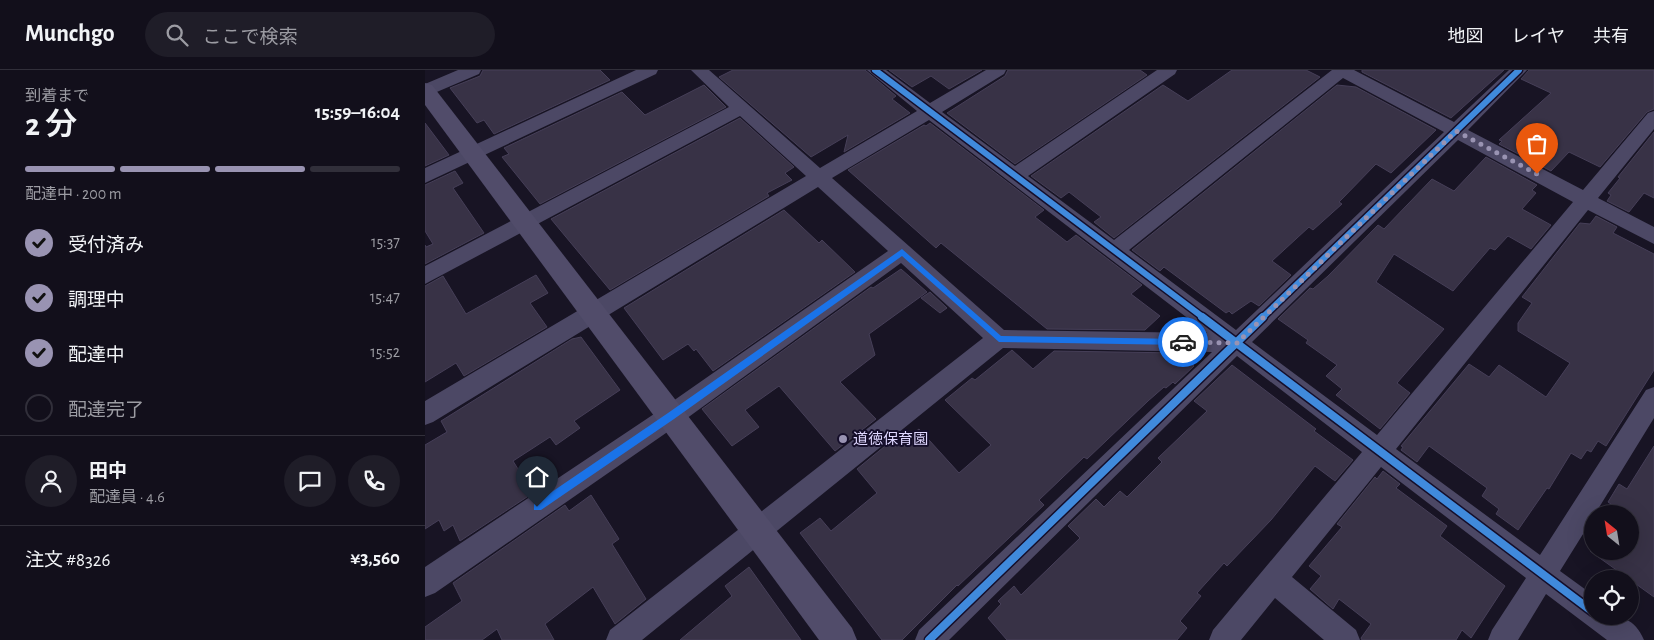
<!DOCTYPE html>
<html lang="ja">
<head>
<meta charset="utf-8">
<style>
	:root { --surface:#120f1b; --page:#1f1d28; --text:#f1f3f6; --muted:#9c9ca3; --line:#312f3a; --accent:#9993b2 }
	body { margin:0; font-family:"Alegreya Sans","Noto Sans JP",sans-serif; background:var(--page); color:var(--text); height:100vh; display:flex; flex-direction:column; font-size:19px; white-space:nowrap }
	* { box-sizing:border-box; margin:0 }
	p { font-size:16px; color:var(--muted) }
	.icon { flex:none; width:28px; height:28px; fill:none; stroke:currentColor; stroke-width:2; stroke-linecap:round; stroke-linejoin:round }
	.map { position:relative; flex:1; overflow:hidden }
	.side { display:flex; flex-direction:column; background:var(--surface); width:425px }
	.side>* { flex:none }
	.needle { width:32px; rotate:330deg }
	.controls { position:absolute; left:1159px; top:435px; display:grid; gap:10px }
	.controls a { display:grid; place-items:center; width:55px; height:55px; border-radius:50%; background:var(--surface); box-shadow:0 5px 20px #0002,0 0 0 1px var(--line); font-size:25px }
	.pin { position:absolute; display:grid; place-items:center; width:42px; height:42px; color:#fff; margin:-51px -21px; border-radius:50% 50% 50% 0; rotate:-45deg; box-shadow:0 0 5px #0007 }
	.pin .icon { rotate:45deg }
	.courier { position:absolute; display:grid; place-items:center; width:50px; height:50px; margin:-25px; border:4px solid #1a73e8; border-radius:50%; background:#fff; color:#222; box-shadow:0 1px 6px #0007 }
	.headline em { font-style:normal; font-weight:600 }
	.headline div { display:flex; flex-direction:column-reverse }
	.headline { display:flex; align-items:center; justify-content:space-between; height:85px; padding:0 25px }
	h1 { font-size:32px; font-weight:600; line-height:38px }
	.bar { display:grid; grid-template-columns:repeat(4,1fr); gap:8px 5px; align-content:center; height:60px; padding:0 25px }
	.bar i { height:6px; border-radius:4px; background:var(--line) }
	.bar .active { background:var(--accent) }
	.bar p { grid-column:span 4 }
	.line { display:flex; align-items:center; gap:12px; padding:0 25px; border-top:1px solid var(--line) }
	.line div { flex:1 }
	.round { display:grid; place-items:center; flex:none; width:52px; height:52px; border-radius:26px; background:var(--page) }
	ol { padding:0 25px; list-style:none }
	li { display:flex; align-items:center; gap:15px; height:55px }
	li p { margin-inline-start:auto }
	li .icon { padding:5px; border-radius:50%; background:var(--accent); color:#111; stroke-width:4 }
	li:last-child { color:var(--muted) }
	li i { width:28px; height:28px; border:2px solid var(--line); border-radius:50% }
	header { display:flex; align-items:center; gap:30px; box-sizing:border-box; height:70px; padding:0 25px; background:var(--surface); border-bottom:1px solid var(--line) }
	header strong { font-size:24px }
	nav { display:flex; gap:28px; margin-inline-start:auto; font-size:18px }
	.search { width:350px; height:45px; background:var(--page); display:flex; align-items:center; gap:12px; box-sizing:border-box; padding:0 18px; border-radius:28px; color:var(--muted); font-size:19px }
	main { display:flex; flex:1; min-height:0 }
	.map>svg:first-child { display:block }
</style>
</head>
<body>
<header>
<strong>Munchgo</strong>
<div class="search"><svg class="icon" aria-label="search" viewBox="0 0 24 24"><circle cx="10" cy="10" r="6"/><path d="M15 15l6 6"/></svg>ここで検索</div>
<nav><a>地図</a><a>レイヤ</a><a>共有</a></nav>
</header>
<main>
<section class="side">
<div class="headline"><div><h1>2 分</h1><p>到着まで</p></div><em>15:59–16:04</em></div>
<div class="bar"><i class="active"></i><i class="active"></i><i class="active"></i><i></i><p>配達中 · 200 m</p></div>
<ol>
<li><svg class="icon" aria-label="check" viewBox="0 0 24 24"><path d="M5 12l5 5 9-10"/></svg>受付済み<p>15:37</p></li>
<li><svg class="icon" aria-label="check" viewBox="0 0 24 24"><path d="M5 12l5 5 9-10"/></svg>調理中<p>15:47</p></li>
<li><svg class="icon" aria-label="check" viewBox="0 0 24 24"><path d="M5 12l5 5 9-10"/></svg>配達中<p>15:52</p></li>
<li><i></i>配達完了</li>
</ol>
<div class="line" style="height:90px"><a class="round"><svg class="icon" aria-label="person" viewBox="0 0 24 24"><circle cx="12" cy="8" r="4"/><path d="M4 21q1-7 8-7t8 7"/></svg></a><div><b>田中</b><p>配達員 · 4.6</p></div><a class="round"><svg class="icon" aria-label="chat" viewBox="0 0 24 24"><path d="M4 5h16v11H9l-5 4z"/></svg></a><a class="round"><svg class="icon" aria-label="phone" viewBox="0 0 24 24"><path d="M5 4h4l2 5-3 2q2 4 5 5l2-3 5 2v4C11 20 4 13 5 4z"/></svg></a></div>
<div class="line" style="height:65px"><div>注文 #8326</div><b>¥3,560</b></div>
</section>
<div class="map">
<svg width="1229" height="570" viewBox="0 0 1229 570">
	<rect width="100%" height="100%" fill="#181424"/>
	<path fill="#383246" stroke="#463f58" d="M 58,0 L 175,0 L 185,10 L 69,64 L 59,50 L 52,53 L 25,18 L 55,6 Z
		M 308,0 L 440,0 L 471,26 L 467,29 L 485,43 L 419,82 L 423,65 L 386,87 L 294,7 Z
		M 464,0 L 557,0 L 524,19 L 506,6 L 487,17 Z
		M 583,0 L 715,0 L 722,5 L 590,94 L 522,43 L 580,6 Z
		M 807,0 L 881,0 L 895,7 L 689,168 L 669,152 L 676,147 L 644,122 L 636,128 L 606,106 L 738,15 L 763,31 Z
		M 937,0 L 1079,0 L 1026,48 L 937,2 Z
		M 1104,0 L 1229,0 L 1229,39 L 1222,42 L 1175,97 L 1144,82 L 1126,101 L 1074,74 L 1077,71 L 1074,70 L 1126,23 L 1096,9 Z
		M 279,15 L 301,37 L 115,134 L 77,87 L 84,84 L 79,78 L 197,22 L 220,45 Z
		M 912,15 L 931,17 L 1011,60 L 966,103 L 951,94 L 914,132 L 917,134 L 888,160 L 884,157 L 847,191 L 866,205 L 834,236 L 826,231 L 807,244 L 804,241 L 801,243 L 739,197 L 735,201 L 707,180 Z
		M 315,48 L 369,97 L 360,103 L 367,110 L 342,123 L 344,126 L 185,220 L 126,149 Z
		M 0,53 L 24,85 L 0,96 Z
		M 505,53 L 619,140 L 610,147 L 642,172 L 651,165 L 717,215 L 706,224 L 735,246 L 720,260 L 622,259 L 516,173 L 511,178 L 423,100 L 499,55 L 501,56 Z
		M 1229,62 L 1229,128 L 1219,123 L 1204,142 L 1182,131 L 1186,125 L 1183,123 L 1195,108 L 1193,107 Z
		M 1061,87 L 1112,115 L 1107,120 L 1111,123 L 1097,139 L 1126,155 L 1106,179 L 1083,166 L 1070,180 L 1065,178 L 1028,221 L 969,184 L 951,212 L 1019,259 L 972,313 L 985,323 L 955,359 L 911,325 L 917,319 L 901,306 L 912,295 L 881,273 L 883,270 L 853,249 L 885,218 L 888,219 L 903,206 L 953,155 L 959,159 L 1007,109 L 1029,121 Z
		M 30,101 L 38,113 L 28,118 L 59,163 L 0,194 L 0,175 L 1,177 L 8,174 L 0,161 L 0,115 Z
		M 359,140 L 394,173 L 397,170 L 430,202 L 288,301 L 271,279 L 269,281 L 263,274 L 238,290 L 199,238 Z
		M 1171,146 L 1192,157 L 1188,163 L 1229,184 L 1229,300 L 1181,376 L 1173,371 L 1166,382 L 1162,380 L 1156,389 L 1146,383 L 1124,419 L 1122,418 L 1093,460 L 1071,444 L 1074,439 L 1057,426 L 1062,418 L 1004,376 L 992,392 L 976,380 L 978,377 L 976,376 L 1044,294 L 1064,307 L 1074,295 L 1121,327 L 1145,293 L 1093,261 L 1093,253 L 1107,233 L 1097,227 L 1155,153 L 1165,154 Z
		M 476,199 L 502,222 L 444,264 L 450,285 L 415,312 L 451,349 L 410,381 L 354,316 L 320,340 L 334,357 L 307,376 L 277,339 L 446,217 L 448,218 Z
		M 111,205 L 123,223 L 105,233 L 122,257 L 39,306 L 31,293 L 0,312 L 0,216 L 18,206 L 41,244 Z
		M 505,222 L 522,238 L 515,243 L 496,228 Z
		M 156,267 L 195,320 L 149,351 L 155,358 L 131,375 L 125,367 L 88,391 L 108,423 L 35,471 L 28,455 L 19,461 L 14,450 L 0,459 L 0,375 L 22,362 L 16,351 L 147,269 Z
		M 587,280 L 608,299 L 629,281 L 753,283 L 769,296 L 750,314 L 748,312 L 741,318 L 739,317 L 723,331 L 662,389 L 659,387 L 614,430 L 619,435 L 533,516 L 532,515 L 477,570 L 457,570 L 375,463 L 395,448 L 406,461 L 452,423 L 432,399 L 476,363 L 481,369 L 494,359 L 534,403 L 566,375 L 520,330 L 547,308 L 550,310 Z
		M 807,295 L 891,359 L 889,361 L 928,390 L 910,411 L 890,396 L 846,450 L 802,496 L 799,493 L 772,523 L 776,526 L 755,551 L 762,558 L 752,570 L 582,570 L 563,548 L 576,534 L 573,531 L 589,516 L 596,525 L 655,468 L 643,456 L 671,429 L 679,437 L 695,421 L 702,427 L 737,392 L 733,388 L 782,341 L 769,331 Z
		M 1229,376 L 1229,527 L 1165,481 L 1205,481 L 1205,444 L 1200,444 L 1183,432 L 1194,414 L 1202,419 Z
		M 958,401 L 975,414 L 971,418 L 1022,456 L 1015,466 L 1080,516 L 1046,568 L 1037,560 L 1031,570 L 937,570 L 936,568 L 946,554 L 914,529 L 908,539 L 885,519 L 896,506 L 884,496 L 917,457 L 912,454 L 950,407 L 952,409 Z
		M 166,425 L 194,469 L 187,474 L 221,529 L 190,554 L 168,517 L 120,554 L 129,570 L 77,570 L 72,559 L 57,570 L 0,570 L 0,557 L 37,531 L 28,513 L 140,435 L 144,441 Z
		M 324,497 L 376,570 L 255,570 L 307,526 L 300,516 Z"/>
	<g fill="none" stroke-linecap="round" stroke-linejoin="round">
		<path fill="#4c4865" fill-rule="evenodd" d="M 33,0 L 56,0 L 54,4 L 0,27 L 0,14 Z
			M 211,0 L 233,0 L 231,4 L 0,113 L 0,98 Z
			M 266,0 L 284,0 L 395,98 L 492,41 L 442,0 L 461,0 L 505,33 L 561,0 L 581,0 L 579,4 L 517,42 L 590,96 L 732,0 L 752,0 L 750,4 L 603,106 L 689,170 L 907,0 L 929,0 L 1029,52 L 1084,0 L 1102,0 L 1043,60 L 1158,120 L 1223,43 L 1229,41 L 1229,59 L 1173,128 L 1229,157 L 1229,174 L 1163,140 L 971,379 L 1115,485 L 1221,320 L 1229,317 L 1229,348 L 1170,444 L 1168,444 L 1168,448 L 1135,501 L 1168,525 L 1168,546 C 1191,546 1208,544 1219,570 L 1182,570 L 1121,524 L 1093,570 L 1063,570 L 1067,560 L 1101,508 L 956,397 L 867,507 L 931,560 L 935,570 L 899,570 L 850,528 L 816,570 L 784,570 L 788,560 L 937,382 L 812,286 L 524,570 L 490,570 L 494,560 L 787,282 L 578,278 L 217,570 L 181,570 L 185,560 L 558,268 L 476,193 L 254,354 L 10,523 L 0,527 L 0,497 L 238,338 L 463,181 L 393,117 L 8,352 L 0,355 L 0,331 L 381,106 L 315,46 L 0,214 L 0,196 L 304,37 ZM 918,8 L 1019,62 L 811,260 L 704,180 ZM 504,50 L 782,263 L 579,260 L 407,108 ZM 1033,70 L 1148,132 L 952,365 L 827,272 Z"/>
		<path fill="#514c6a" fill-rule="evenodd" d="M 0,13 L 7,15 L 427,558 L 432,570 L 394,570 L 0,35 Z"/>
		<g stroke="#150e2a" stroke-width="9">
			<path id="cycleway-far1" d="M 450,0 L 779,248
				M 837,248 L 1094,0"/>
		</g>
		<g stroke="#150e2a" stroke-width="11">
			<path id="cycleway" d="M 777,247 L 1168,542
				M 504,570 L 838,247"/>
		</g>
		<use href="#cycleway-far1" stroke="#408adc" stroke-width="6"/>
		<use href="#cycleway" stroke="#408adc" stroke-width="8"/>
	</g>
	<path fill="#1a73e8" d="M 477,179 L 576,266 L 758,269 L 762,272 L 758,275 L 574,272 L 477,186 L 249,349 L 116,440 L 109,440 L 109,434 L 243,343 Z"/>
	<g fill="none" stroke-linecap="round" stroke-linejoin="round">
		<path stroke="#9993b2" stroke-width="5" stroke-dasharray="0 9" d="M 758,272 L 812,273 L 1031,61 L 1112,104"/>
	</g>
	<circle fill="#9993b2" stroke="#150e2a" stroke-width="2" cx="418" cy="369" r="5"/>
	<g text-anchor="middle" stroke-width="4" stroke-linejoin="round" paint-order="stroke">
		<g font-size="15" fill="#dfd7ff" stroke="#150e2a" text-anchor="start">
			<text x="428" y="374">道徳保育園</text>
		</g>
	</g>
</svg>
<div class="controls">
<a><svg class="needle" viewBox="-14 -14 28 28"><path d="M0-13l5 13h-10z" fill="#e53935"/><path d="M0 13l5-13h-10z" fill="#9c9ca3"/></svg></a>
<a><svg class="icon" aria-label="locate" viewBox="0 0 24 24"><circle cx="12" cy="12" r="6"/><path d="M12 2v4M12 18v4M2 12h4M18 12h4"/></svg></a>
</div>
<div class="pin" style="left:1112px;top:104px;background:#ea580c"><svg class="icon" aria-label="bag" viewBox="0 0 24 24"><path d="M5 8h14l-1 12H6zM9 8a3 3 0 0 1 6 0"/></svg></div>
<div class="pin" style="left:112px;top:437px;background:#1f2937"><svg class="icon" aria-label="home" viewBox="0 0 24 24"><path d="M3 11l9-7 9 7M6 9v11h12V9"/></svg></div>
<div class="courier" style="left:758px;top:272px"><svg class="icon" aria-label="car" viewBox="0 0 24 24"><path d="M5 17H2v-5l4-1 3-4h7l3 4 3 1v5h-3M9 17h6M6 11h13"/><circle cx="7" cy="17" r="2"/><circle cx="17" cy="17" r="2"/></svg></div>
</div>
</main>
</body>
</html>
